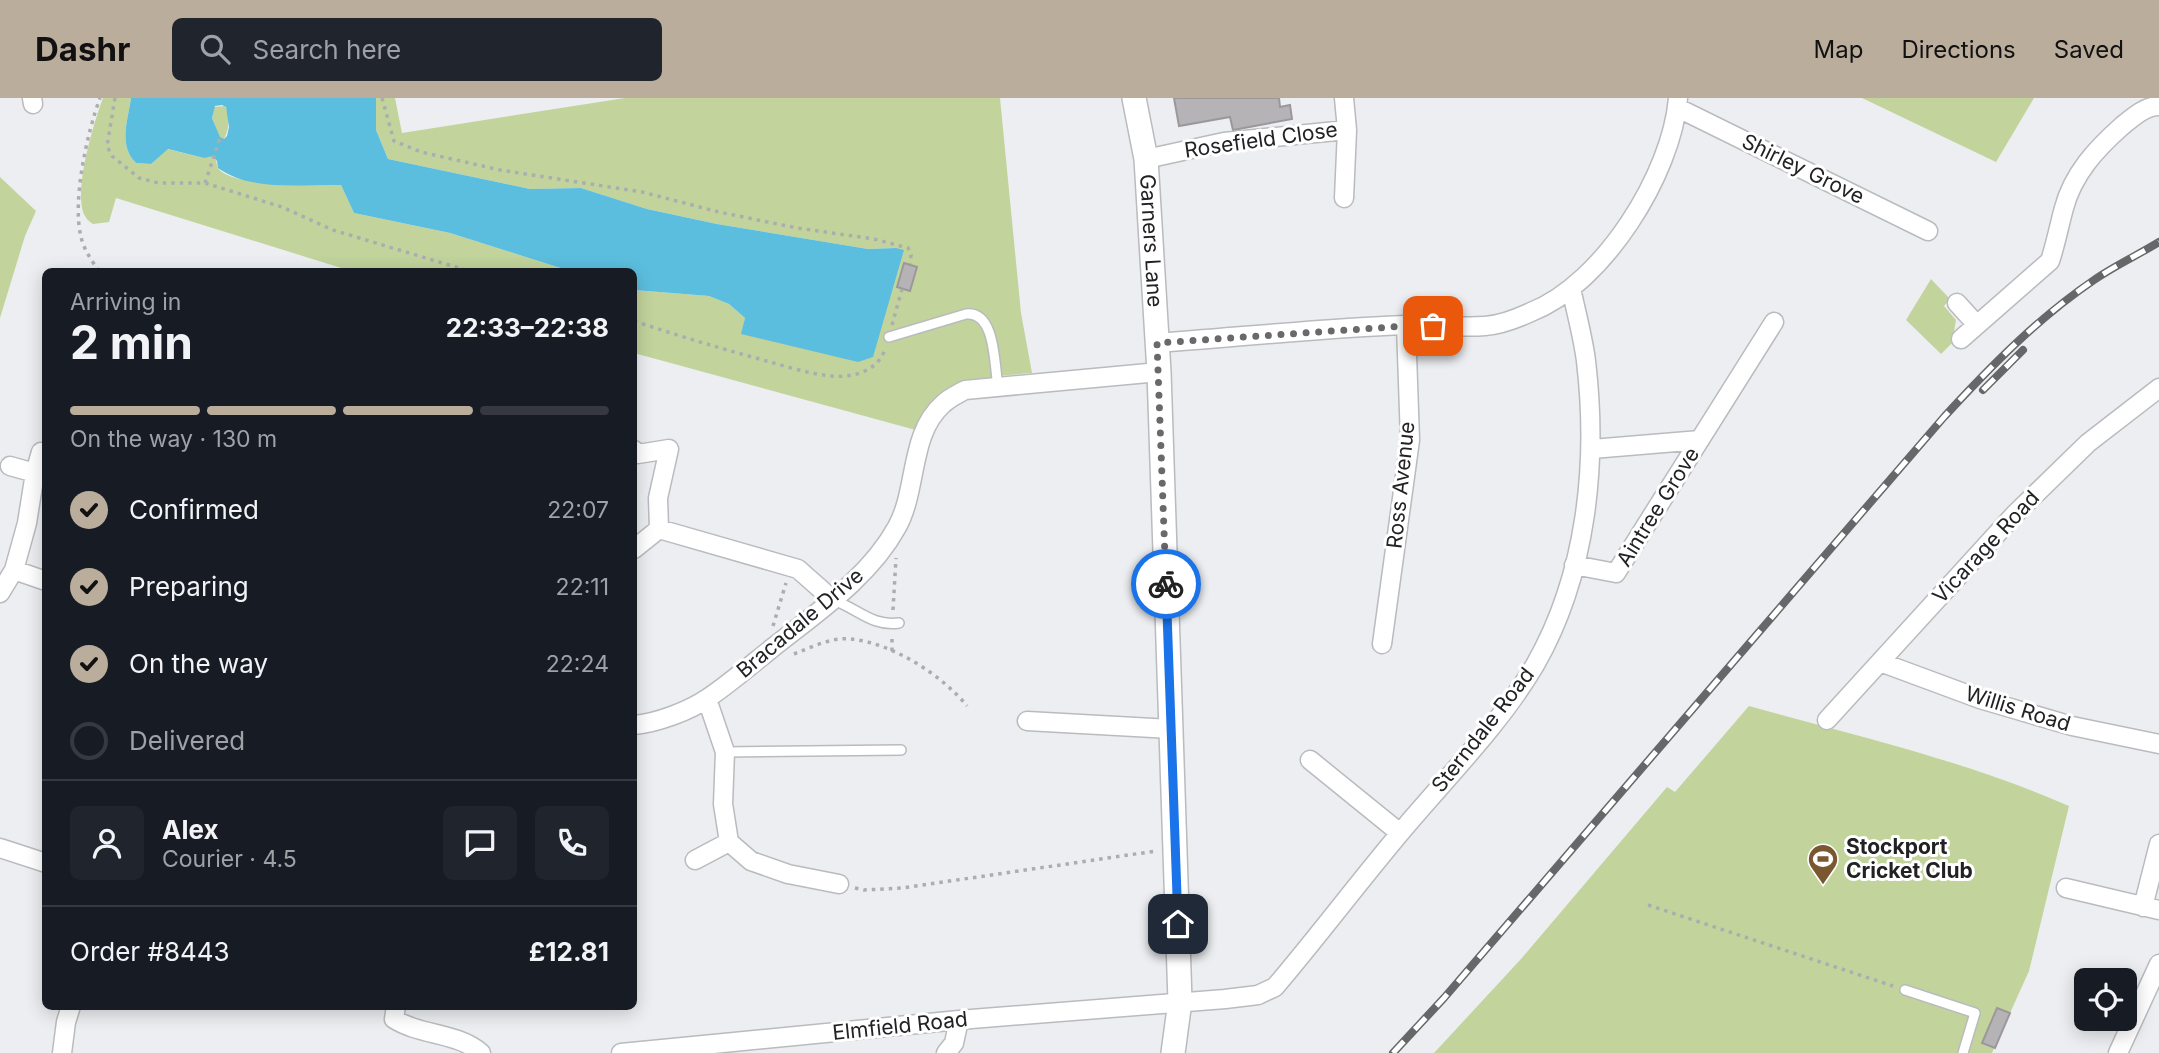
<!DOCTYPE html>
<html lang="en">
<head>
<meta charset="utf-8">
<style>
	:root { --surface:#171b24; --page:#20242c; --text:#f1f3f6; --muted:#9ea1a6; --line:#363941; --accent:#bbad9c }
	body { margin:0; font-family:Inter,sans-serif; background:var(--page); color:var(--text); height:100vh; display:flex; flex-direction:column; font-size:26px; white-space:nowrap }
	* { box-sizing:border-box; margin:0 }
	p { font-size:23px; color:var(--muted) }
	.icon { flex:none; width:38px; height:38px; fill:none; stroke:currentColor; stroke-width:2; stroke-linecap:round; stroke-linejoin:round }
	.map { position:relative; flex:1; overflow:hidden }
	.details { position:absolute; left:42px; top:170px; width:595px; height:742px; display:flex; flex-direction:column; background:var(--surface); border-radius:10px; box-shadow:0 4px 18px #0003 }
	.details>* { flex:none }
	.controls { position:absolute; left:2074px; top:870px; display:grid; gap:14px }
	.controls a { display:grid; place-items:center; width:63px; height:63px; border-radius:10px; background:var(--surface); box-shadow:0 4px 18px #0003; font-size:35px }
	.pin { position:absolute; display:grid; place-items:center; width:60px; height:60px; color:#fff; margin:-30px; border-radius:14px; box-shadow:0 4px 10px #0006 }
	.courier { position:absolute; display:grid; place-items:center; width:70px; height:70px; margin:-35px; border:5px solid #1a73e8; border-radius:50%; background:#fff; color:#222; box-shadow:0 2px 9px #0007 }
	.headline em { font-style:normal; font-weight:700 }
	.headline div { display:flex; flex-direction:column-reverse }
	.headline { display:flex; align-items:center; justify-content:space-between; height:119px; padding:0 28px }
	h1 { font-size:46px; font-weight:700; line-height:52px }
	.bar { display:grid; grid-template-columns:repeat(4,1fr); gap:10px 7px; align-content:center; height:84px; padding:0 28px }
	.bar i { height:9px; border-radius:5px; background:var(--line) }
	.bar .selected { background:var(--accent) }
	.bar p { grid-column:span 4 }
	.line { display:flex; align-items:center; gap:18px; padding:0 28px; border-top:2px solid var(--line) }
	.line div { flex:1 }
	.round { display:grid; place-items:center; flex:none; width:74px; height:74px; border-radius:10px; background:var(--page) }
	ol { padding:0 28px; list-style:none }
	li { display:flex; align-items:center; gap:21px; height:77px }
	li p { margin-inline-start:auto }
	li .icon { padding:7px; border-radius:50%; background:var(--accent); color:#111; stroke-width:4 }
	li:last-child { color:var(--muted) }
	li i { width:38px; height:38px; border:4px solid var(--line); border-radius:50% }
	header { display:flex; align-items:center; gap:42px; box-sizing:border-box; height:98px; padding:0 35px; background:var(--accent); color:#111 }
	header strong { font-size:33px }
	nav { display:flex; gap:38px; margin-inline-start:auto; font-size:24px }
	.search { width:490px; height:63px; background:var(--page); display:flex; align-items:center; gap:18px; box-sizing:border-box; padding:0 24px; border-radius:10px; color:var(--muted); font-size:26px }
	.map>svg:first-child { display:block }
</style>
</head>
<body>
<header>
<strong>Dashr</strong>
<div class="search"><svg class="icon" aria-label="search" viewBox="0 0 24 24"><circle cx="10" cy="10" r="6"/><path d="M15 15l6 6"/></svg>Search here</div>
<nav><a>Map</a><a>Directions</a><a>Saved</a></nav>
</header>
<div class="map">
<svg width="2159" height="955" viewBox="0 0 2159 955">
	<rect width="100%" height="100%" fill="#eceef1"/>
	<path fill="#c2d49c" d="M 103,0 L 131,0 C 128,22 118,48 136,65 L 151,66 L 167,51 L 204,60 L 220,40 L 212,20 L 214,9 L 225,8 C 234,28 224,41 215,59 C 217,63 216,67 218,70 C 229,89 319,87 341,87 L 354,115 L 450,135 L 570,173 L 351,173 L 116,100 L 109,124 L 93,126 C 90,124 87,122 85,118 C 72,96 94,24 103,0 Z
		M 376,0 L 395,0 L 402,35 L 625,0 L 1000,0 L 1021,215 L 1032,275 L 996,278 L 998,288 L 965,292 L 923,334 L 634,255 L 634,192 L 709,198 L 729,206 L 745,220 L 742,236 L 896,150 L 868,151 L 717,126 L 647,111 L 581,90 L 530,91 L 388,61 L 376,32 Z
		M 1862,0 L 2034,0 L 1996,64 Z
		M 0,79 L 36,113 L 25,138 L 0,220 Z
		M 1931,181 L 1950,201 L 1944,208 L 1956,222 L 1952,245 L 1941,256 L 1906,222 Z
		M 1749,608 C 1856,638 1967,663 2069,708 L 2029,873 L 1992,955 L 1434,955 L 1521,861 L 1667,689 L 1675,694 Z"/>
	<path fill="#5cbede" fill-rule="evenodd" d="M 131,0 L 376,0 L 376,32 L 388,61 L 530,91 L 581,90 L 647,111 L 717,126 L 868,151 L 896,150 L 904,152 L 873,259 L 858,264 L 741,236 L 745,220 L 729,206 L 709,198 L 634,192 L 634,173 L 570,173 L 450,135 L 354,115 L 341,87 C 302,86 251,94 218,70 L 217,63 L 213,58 L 204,60 L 168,51 L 151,66 L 136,65 C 118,48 128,22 131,0 ZM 222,7 L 226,9 L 229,29 L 227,38 L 224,41 L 220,39 L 212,20 L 215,8 Z"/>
	<path fill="#b6b3b6" stroke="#9b989b" stroke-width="2" d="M 1174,0 L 1279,0 L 1280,9 L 1290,7 L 1292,21 L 1233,32 L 1230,19 L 1179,28 Z
		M 904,165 L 917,169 L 910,193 L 897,189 Z
		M 1997,910 L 2010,915 L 1995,950 L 1982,945 Z"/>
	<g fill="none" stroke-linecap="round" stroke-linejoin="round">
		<g stroke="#b9bbbe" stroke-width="12">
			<path id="service" d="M 889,239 L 966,216 C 996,213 994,267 998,288
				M 833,502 C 857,510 872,529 899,525
				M 725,654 L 901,652
				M 1905,892 L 1975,915 L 1963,955"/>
		</g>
		<g stroke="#b9bbbe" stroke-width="21">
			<path id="minor" d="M 32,0 L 33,6
				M 1678,10 L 1928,133
				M 1146,61 L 1224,44 L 1347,32
				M 1344,100 L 1347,32 L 1344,0
				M 1957,205 L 1977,227
				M 1961,241 L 2050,163 C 2056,145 2059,128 2064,110 C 2073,76 2096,51 2122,28 C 2133,19 2145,8 2159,8
				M 1157,245 C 1240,239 1323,230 1406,227 C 1432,226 1459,230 1485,228 C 1499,227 1518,220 1531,214 C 1603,186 1672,76 1678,0
				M 1592,351 L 1700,342
				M 634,352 L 638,356 L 669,351 L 658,400 L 659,431
				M 10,368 L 35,375
				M 634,451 L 659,431 L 798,471 L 833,502
				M 1574,467 L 1616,475 L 1774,224
				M 14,472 L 27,425 L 35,375 L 41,354
				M 0,495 L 14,472 L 46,483
				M 1382,546 L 1410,342 L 1406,227
				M 1880,564 L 1980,601 L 2072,628 L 2159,646
				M 707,601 L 725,654 L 723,706 L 729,744 L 751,763 L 788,776 L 839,786
				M 1827,622 L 2015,416 L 2088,345 L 2159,290
				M 1027,623 L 1171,631
				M 634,627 C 657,625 689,613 708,600 C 730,585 751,567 771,551 C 816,515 869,480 897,429 C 918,391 909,336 943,306 C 949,300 958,296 965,292 L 1159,274
				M 1310,662 L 1400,735
				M 0,750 L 46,765
				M 695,762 L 729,744
				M 2066,790 L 2159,812
				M 2143,809 L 2159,746
				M 396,908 L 394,921 C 421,938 457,934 481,955
				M 62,955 L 66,924 L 71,908
				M 621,955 L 959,922 L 1225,901 L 1258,897 L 1275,889 C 1320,836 1361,781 1406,728 C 1450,676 1500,626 1535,567 C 1587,476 1598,365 1586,263 C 1583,239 1576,214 1571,190
				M 946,955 L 954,945 L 959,922
				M 2118,955 L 2159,866"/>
		</g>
		<g stroke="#b9bbbe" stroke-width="26">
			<g id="tertiary">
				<path id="s1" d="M 1134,0 L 1146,61 L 1159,274 L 1180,903 L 1173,955"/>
			</g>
		</g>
		<path stroke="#abadaf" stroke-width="3.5" stroke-dasharray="3.5 5" stroke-linecap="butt" d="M 115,0 L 107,48 L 112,58 L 139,80 L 159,85 L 205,85 L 282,109 L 333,132 L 469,173
			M 382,0 L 394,43 L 421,54 L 500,72 L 642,94 L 719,114 L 797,130 L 874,141 L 908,150 L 911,157 L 910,166
			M 205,85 L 220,40
			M 99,173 C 92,163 84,152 81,139 C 72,103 87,35 100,0
			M 634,223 C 676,237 719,250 763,262 C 785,268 809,276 832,278 C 853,280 878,273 885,251
			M 892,227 L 902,191
			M 893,512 L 896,460
			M 773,528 L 786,485
			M 892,553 L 892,537
			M 794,556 C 812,549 831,539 851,541 C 892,545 942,577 967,608
			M 855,790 L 864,792 L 902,790 L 1156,753
			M 1648,807 L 1893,888"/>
		<use href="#service" stroke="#fff" stroke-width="9"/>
		<use href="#minor" stroke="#fff" stroke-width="18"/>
		<use href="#tertiary" stroke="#fff" stroke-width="23"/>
		<g stroke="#666769" stroke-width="8">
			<path id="rail" d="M 1983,292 L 2023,252
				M 1393,955 L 1444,900 L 1944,319 C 1990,269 2038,220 2094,182 C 2114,168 2138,157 2159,144"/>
		</g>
		<use href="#rail" stroke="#fff" stroke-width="5" stroke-dasharray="16" stroke-linecap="butt"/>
	</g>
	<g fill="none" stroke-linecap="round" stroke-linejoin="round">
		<path stroke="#69696c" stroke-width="7" stroke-dasharray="0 12.6" d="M 1166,486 L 1157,245 L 1406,228 L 1433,228"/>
		<path stroke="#1a73e8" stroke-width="9" d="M 1166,486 L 1178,826"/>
	</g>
	<defs>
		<g id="stadium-pin" transform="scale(1.575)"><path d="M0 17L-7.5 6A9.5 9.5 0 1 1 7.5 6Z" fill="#79572f" stroke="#fff"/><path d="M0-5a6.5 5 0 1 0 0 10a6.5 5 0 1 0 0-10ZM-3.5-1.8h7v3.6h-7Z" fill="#fff"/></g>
	</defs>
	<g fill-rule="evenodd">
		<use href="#stadium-pin" x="1823" y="761"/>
	</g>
	<g text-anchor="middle" stroke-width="6" stroke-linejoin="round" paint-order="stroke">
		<g font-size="21" fill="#222224" stroke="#fff">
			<text transform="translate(1261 42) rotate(-8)" y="7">Rosefield Close</text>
			<text transform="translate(1803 71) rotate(26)" y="7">Shirley Grove</text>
			<text dy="7" stroke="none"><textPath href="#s1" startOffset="144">Garners Lane</textPath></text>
			<text transform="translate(1401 387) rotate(-84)" y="7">Ross Avenue</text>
			<text transform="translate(1658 409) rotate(-58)" y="7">Aintree Grove</text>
			<text transform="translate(1986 449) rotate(-47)" y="7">Vicarage Road</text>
			<text transform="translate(800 525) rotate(-40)" y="7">Bracadale Drive</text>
			<text transform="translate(2018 611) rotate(17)" y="7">Willis Road</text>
			<text transform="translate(1483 632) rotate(-52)" y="7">Sterndale Road</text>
			<text transform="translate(900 928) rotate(-6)" y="7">Elmfield Road</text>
		</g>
		<g font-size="21" font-weight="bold" fill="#222224" stroke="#fff" text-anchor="start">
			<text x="1846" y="756">Stockport<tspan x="1846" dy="24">Cricket Club</tspan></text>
		</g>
	</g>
</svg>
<div class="controls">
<a><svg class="icon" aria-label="locate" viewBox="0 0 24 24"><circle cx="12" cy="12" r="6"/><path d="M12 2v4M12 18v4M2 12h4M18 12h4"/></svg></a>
</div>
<div class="pin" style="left:1433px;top:228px;background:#ea580c"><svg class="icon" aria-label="bag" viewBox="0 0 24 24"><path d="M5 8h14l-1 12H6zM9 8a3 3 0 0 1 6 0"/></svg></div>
<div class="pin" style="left:1178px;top:826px;background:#1f2937"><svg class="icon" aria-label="home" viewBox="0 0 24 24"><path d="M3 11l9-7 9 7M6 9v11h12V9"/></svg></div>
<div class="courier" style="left:1166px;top:486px"><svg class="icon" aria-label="bike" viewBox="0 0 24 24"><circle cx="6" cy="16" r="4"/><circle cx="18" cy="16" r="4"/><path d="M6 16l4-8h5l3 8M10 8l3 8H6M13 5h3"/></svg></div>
<section class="details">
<div class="headline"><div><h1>2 min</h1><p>Arriving in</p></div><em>22:33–22:38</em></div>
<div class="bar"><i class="selected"></i><i class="selected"></i><i class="selected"></i><i></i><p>On the way · 130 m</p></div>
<ol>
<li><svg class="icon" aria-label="check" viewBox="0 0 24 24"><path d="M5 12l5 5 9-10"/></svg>Confirmed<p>22:07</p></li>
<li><svg class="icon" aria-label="check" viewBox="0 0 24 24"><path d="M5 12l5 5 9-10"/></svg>Preparing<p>22:11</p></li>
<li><svg class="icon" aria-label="check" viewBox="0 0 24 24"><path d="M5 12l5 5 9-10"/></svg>On the way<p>22:24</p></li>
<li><i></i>Delivered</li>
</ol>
<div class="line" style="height:126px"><a class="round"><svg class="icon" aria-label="person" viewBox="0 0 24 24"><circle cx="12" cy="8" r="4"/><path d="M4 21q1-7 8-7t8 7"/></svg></a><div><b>Alex</b><p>Courier · 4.5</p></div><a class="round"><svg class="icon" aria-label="chat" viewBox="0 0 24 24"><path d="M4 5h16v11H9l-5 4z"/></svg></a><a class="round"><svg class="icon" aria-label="phone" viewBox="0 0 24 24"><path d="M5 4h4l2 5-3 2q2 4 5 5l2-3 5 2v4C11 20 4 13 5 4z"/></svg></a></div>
<div class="line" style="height:91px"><div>Order #8443</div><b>£12.81</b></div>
</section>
</div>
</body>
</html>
